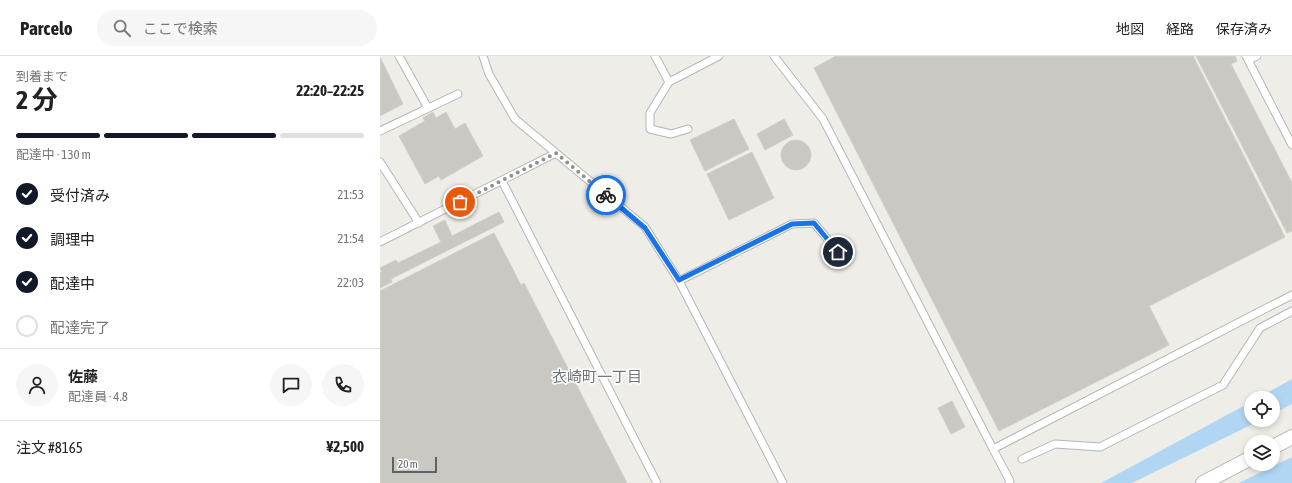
<!DOCTYPE html>
<html lang="ja">
<head>
<meta charset="utf-8">
<style>
	:root { --surface:#fff; --page:#f6f6f6; --text:#222; --muted:#767676; --line:#e0e0e0; --accent:#111827 }
	body { margin:0; font-family:"Asap Condensed","Noto Sans JP",sans-serif; background:var(--page); color:var(--text); height:100vh; display:flex; flex-direction:column; font-size:15px; white-space:nowrap }
	* { box-sizing:border-box; margin:0 }
	p { font-size:13px; color:var(--muted) }
	.icon { flex:none; width:22px; height:22px; fill:none; stroke:currentColor; stroke-width:2; stroke-linecap:round; stroke-linejoin:round }
	.map { position:relative; flex:1; overflow:hidden }
	.side { display:flex; flex-direction:column; background:var(--surface); width:380px }
	.side>* { flex:none }
	.fabs { position:absolute; left:864px; top:335px; display:grid; gap:8px }
	.fabs a { display:grid; place-items:center; width:36px; height:36px; border-radius:50%; background:var(--surface); box-shadow:0 2px 6px #0003; font-size:20px }
	.scale { position:absolute; left:12px; bottom:10px; width:45px; box-sizing:border-box; padding-left:4px; border:2px solid #5e6165; border-top:0; font-size:11px; line-height:14px; white-space:nowrap; color:#5e6165; -webkit-text-stroke:3px #fff; paint-order:stroke }
	.pin { position:absolute; display:grid; place-items:center; width:34px; height:34px; color:#fff; margin:-17px; border:2px solid #fff; border-radius:50%; box-shadow:0 1px 4px #0007 }
	.courier { position:absolute; display:grid; place-items:center; width:40px; height:40px; margin:-20px; border:3px solid #1a73e8; border-radius:50%; background:#fff; color:#222; box-shadow:0 1px 5px #0007 }
	.summary em { font-style:normal; font-weight:700 }
	.summary div { display:flex; flex-direction:column-reverse }
	.summary { display:flex; align-items:center; justify-content:space-between; height:68px; padding:0 16px }
	h1 { font-size:26px; font-weight:700; line-height:30px }
	.bar { display:grid; grid-template-columns:repeat(4,1fr); gap:6px 4px; align-content:center; height:48px; padding:0 16px }
	.bar i { height:5px; border-radius:3px; background:var(--line) }
	.bar .on { background:var(--accent) }
	.bar p { grid-column:span 4 }
	.line { display:flex; align-items:center; gap:10px; padding:0 16px; border-top:1px solid var(--line) }
	.line div { flex:1 }
	.round { display:grid; place-items:center; flex:none; width:42px; height:42px; border-radius:21px; background:var(--page) }
	ol { padding:0 16px; list-style:none }
	li { display:flex; align-items:center; gap:12px; height:44px }
	li p { margin-inline-start:auto }
	li .icon { padding:4px; border-radius:50%; background:var(--accent); color:#fff; stroke-width:4 }
	li:last-child { color:var(--muted) }
	li i { width:22px; height:22px; border:2px solid var(--line); border-radius:50% }
	header { display:flex; align-items:center; gap:24px; box-sizing:border-box; height:56px; padding:0 20px; background:var(--surface); border-bottom:1px solid var(--line) }
	header strong { font-size:19px }
	nav { display:flex; gap:22px; margin-inline-start:auto; font-size:14px }
	.search { width:280px; height:36px; background:var(--page); display:flex; align-items:center; gap:10px; box-sizing:border-box; padding:0 14px; border-radius:22px; color:var(--muted); font-size:15px }
	main { display:flex; flex:1; min-height:0 }
	.map>svg:first-child { display:block }
</style>
</head>
<body>
<header>
<strong>Parcelo</strong>
<div class="search"><svg class="icon" aria-label="search" viewBox="0 0 24 24"><circle cx="10" cy="10" r="6"/><path d="M15 15l6 6"/></svg>ここで検索</div>
<nav><a>地図</a><a>経路</a><a>保存済み</a></nav>
</header>
<main>
<section class="side">
<div class="summary"><div><h1>2 分</h1><p>到着まで</p></div><em>22:20–22:25</em></div>
<div class="bar"><i class="on"></i><i class="on"></i><i class="on"></i><i></i><p>配達中 · 130 m</p></div>
<ol>
<li><svg class="icon" aria-label="check" viewBox="0 0 24 24"><path d="M5 12l5 5 9-10"/></svg>受付済み<p>21:53</p></li>
<li><svg class="icon" aria-label="check" viewBox="0 0 24 24"><path d="M5 12l5 5 9-10"/></svg>調理中<p>21:54</p></li>
<li><svg class="icon" aria-label="check" viewBox="0 0 24 24"><path d="M5 12l5 5 9-10"/></svg>配達中<p>22:03</p></li>
<li><i></i>配達完了</li>
</ol>
<div class="line" style="height:72px"><a class="round"><svg class="icon" aria-label="person" viewBox="0 0 24 24"><circle cx="12" cy="8" r="4"/><path d="M4 21q1-7 8-7t8 7"/></svg></a><div><b>佐藤</b><p>配達員 · 4.8</p></div><a class="round"><svg class="icon" aria-label="chat" viewBox="0 0 24 24"><path d="M4 5h16v11H9l-5 4z"/></svg></a><a class="round"><svg class="icon" aria-label="phone" viewBox="0 0 24 24"><path d="M5 4h4l2 5-3 2q2 4 5 5l2-3 5 2v4C11 20 4 13 5 4z"/></svg></a></div>
<div class="line" style="height:52px"><div>注文 #8165</div><b>¥2,500</b></div>
</section>
<div class="map">
<svg width="912" height="427" viewBox="0 0 912 427">
	<rect width="100%" height="100%" fill="#eeede7"/>
	<path fill="#b1d6f4" d="M 912,323 L 912,348 L 893,358 L 893,342 L 878,342 Z
		M 871,346 L 871,364 L 881,364 L 752,427 L 721,427 Z
		M 912,401 L 912,427 L 859,427 Z"/>
	<path fill="#cac8c3" stroke="#d2cfc6" d="M 456,0 L 813,0 L 905,181 L 769,250 L 789,289 L 619,375 L 434,12 Z
		M 816,0 L 855,0 L 857,5 L 851,8 L 912,127 L 912,175 L 907,177 Z
		M 0,1 L 23,48 L 0,60 Z
		M 53,56 L 56,62 L 66,56 L 75,73 L 85,67 L 103,100 L 61,124 L 59,120 L 45,128 L 19,80 L 45,65 L 43,62 Z
		M 354,63 L 369,93 L 325,115 L 310,84 Z
		M 404,63 L 413,79 L 385,94 L 377,78 Z
		M401 99a15 15 0 1 1 30 0a15 15 0 1 1-30 0Z
		M 372,96 L 394,142 L 349,164 L 327,118 Z
		M 119,156 L 124,166 L 11,223 L 12,226 L 0,232 L 0,217 L 2,216 L 0,212 L 16,204 L 18,207 L 61,186 L 53,170 L 65,164 L 72,180 Z
		M 114,177 L 141,229 L 144,227 L 247,427 L 0,427 L 0,235 Z
		M 572,345 L 585,371 L 571,378 L 558,352 Z"/>
	<g fill="none" stroke-linecap="round" stroke-linejoin="round">
		<g stroke="#b4b6b9" stroke-width="9">
			<path id="service" d="M 19,0 L 48,52
				M 103,0 L 109,18 L 135,63 L 265,171 L 299,225 L 403,427
				M 275,0 L 289,26 L 339,0
				M 394,0 L 443,63 L 613,393 L 912,239
				M 866,0 L 912,89
				M 868,4 L 877,0
				M 289,26 L 270,57 L 270,73 L 291,78 L 308,73
				M 0,75 L 78,38
				M 0,106 L 39,167
				M 122,125 L 277,427
				M 0,186 L 176,97
				M 299,225 L 412,168 L 434,167 L 466,205
				M 613,393 L 630,425 L 629,427
				M 642,403 L 675,388 L 720,391 L 843,329 L 880,272 L 912,255"/>
		</g>
		<g stroke="#b4b6b9" stroke-width="16">
			<path id="minor" d="M 893,391 L 912,381
				M 823,427 L 871,402"/>
		</g>
		<use href="#service" stroke="#fff" stroke-width="7"/>
		<use href="#minor" stroke="#fff" stroke-width="14"/>
	</g>
	<g fill="none" stroke-linecap="round" stroke-linejoin="round">
		<path stroke="#909292" stroke-width="4" stroke-dasharray="0 7.2" d="M 80,146 L 176,97 L 226,139"/>
		<path stroke="#1a73e8" stroke-width="5" d="M 226,139 L 265,172 L 299,224 L 412,168 L 434,167 L 458,196"/>
	</g>
	<g text-anchor="middle" stroke-width="3" stroke-linejoin="round" paint-order="stroke">
		<g font-size="15" fill="#6f7377" stroke="#fff">
			<text x="217" y="326">衣崎町一丁目</text>
		</g>
	</g>
</svg>
<div class="fabs">
<a><svg class="icon" aria-label="locate" viewBox="0 0 24 24"><circle cx="12" cy="12" r="6"/><path d="M12 2v4M12 18v4M2 12h4M18 12h4"/></svg></a>
<a><svg class="icon" aria-label="layers" viewBox="0 0 24 24"><path d="M12 4l9 5-9 5-9-5zM3 14l9 5 9-5"/></svg></a>
</div>
<div class="scale">20 m</div>
<div class="pin" style="left:80px;top:146px;background:#ea580c"><svg class="icon" aria-label="bag" viewBox="0 0 24 24"><path d="M5 8h14l-1 12H6zM9 8a3 3 0 0 1 6 0"/></svg></div>
<div class="pin" style="left:458px;top:196px;background:#1f2937"><svg class="icon" aria-label="home" viewBox="0 0 24 24"><path d="M3 11l9-7 9 7M6 9v11h12V9"/></svg></div>
<div class="courier" style="left:226px;top:139px"><svg class="icon" aria-label="bike" viewBox="0 0 24 24"><circle cx="6" cy="16" r="4"/><circle cx="18" cy="16" r="4"/><path d="M6 16l4-8h5l3 8M10 8l3 8H6M13 5h3"/></svg></div>
</div>
</main>
</body>
</html>
